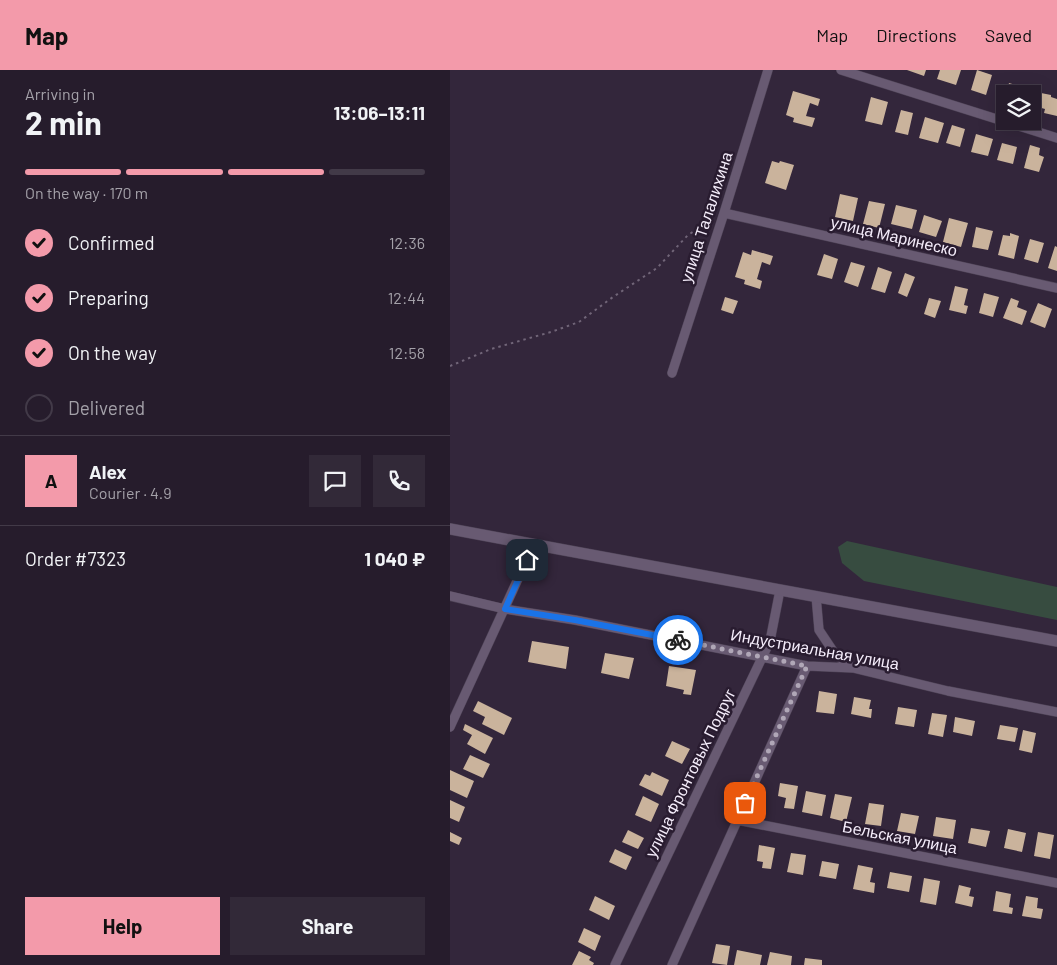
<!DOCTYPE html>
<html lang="en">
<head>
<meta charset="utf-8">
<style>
	:root { --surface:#261c2c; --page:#322938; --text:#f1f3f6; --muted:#a4a1a9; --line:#423a48; --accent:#f39aaa }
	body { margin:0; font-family:Barlow,sans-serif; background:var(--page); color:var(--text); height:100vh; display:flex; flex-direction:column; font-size:19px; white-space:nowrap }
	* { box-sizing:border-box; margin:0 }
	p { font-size:16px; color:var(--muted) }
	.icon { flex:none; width:28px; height:28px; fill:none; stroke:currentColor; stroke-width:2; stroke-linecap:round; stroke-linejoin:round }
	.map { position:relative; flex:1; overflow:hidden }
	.sheet { display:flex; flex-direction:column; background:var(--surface); width:450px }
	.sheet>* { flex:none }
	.controls { position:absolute; left:546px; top:15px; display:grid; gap:10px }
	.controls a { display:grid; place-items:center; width:45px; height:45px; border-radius:0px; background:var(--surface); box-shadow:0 5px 20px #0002,0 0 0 1px var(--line); font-size:25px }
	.pin { position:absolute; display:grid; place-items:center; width:42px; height:42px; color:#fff; margin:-21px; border-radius:10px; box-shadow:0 2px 8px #0006 }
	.courier { position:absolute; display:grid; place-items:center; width:50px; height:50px; margin:-25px; border:4px solid #1a73e8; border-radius:50%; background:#fff; color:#222; box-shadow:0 1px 6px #0007 }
	.headline em { font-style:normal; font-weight:700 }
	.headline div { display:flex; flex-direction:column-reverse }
	.headline { display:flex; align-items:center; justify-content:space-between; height:85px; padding:0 25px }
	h1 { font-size:32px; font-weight:700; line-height:38px }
	.bar { display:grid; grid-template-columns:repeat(4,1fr); gap:8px 5px; align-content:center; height:60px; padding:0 25px }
	.bar i { height:6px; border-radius:4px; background:var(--line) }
	.bar .current { background:var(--accent) }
	.bar p { grid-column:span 4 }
	.line { display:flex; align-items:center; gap:12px; padding:0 25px; border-top:1px solid var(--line) }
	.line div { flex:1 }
	.round { display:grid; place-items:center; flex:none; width:52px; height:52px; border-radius:0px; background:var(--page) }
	ol { padding:0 25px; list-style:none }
	li { display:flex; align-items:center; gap:15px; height:55px }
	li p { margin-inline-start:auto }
	li .icon { padding:5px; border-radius:50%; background:var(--accent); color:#111; stroke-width:4 }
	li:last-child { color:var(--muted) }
	li i { width:28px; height:28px; border:2px solid var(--line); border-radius:50% }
	.primary-button { display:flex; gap:10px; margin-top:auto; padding:10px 25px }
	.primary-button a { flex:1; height:58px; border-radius:0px; background:var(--accent); color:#111; font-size:20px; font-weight:700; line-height:58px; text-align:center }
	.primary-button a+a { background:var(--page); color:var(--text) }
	header { display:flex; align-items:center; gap:30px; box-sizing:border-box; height:70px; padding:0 25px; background:var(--accent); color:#111 }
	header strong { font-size:24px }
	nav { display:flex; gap:28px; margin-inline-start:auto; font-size:18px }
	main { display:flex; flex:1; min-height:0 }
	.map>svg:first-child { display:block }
</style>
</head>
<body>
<header>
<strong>Map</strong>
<nav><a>Map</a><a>Directions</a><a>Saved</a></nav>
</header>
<main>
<section class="sheet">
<div class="headline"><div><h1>2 min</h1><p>Arriving in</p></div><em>13:06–13:11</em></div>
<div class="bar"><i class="current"></i><i class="current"></i><i class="current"></i><i></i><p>On the way · 170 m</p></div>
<ol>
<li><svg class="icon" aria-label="check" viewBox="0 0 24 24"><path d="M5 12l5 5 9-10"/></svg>Confirmed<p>12:36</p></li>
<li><svg class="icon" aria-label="check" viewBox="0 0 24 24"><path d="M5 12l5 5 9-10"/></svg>Preparing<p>12:44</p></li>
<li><svg class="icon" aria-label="check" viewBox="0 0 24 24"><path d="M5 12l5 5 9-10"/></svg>On the way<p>12:58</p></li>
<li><i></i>Delivered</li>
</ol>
<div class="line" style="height:90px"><b class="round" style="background:var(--accent);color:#111">A</b><div><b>Alex</b><p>Courier · 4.9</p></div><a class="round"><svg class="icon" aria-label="chat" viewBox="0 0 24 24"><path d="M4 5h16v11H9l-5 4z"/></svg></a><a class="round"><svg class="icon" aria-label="phone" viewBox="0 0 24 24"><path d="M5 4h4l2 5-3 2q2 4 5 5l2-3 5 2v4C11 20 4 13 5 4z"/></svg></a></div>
<div class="line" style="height:65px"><div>Order #7323</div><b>1 040 ₽</b></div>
<div class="primary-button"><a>Help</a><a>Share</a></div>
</section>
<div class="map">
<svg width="607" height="895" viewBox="0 0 607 895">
	<rect width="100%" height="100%" fill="#33263b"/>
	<path fill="#374c40" d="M 397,471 L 607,517 L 607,550 L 414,511 L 392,493 L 388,477 Z"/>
	<path fill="#cab39c" d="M 457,0 L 476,0 L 474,6 Z
		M 490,0 L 511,0 L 506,15 L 487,9 Z
		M 527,0 L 542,5 L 536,25 L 521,20 Z
		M 559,13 L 578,19 L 577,24 L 556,24 Z
		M 343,21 L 370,29 L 368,36 L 360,33 L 356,46 L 365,48 L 362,57 L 343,52 L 344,48 L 336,45 Z
		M 591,23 L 601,25 L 601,27 L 607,29 L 607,46 L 594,43 L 595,39 L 588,37 Z
		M 421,27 L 438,32 L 432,55 L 415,51 Z
		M 451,40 L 463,43 L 458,65 L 445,62 Z
		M 475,47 L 494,53 L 488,73 L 469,68 Z
		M 502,55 L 515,59 L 510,77 L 496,73 Z
		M 526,64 L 543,69 L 538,86 L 521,82 Z
		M 552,73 L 567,77 L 563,94 L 547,90 Z
		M 580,75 L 590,78 L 589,85 L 594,87 L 589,102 L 574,98 Z
		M 322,91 L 329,93 L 330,91 L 344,95 L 336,120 L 315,113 Z
		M 390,124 L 408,128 L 403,151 L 385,147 Z
		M 419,131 L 435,134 L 429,158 L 413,154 Z
		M 446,135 L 467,140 L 462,159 L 441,154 Z
		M 474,145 L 492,151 L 486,167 L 469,162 Z
		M 499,148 L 518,153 L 511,177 L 493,172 Z
		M 526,157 L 543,161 L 538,180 L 522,177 Z
		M 560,163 L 569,166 L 564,189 L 548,185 L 553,165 L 560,166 Z
		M 580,169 L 594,173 L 588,193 L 574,189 Z
		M 605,176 L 607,177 L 607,201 L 598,198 Z
		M 302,180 L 323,186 L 320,195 L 312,192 L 307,209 L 312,211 L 310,219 L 294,214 L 295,210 L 285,207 L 293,182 L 301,185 Z
		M 374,184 L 388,189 L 382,209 L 367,205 Z
		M 401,192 L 415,196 L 408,217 L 394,212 Z
		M 428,197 L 442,202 L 435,223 L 421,219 Z
		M 455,203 L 465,207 L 457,227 L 448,223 Z
		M 505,216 L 518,219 L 514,235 L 518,236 L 516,244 L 499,240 Z
		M 534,223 L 549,227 L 543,247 L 529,243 Z
		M 275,227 L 288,231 L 283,244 L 271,240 Z
		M 479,228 L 491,231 L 485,248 L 474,244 Z
		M 561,228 L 569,231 L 567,237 L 577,241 L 572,255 L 553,248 Z
		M 588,233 L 602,239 L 595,258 L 580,252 Z
		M 82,571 L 119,577 L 116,599 L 78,592 Z
		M 155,583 L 184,588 L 179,609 L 151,603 Z
		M 219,596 L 246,600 L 241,625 L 233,624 L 234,620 L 216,616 Z
		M 369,621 L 387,624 L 384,644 L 366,642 Z
		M 404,627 L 421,630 L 419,639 L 422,639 L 421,648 L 401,644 Z
		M 28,631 L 62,648 L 54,665 L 32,654 L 35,647 L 23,641 Z
		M 448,637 L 467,640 L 464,657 L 445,654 Z
		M 482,643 L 497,645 L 493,667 L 478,664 Z
		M 505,647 L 525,651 L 522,666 L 503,662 Z
		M 15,654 L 43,668 L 35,684 L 17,674 L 22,665 L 13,660 Z
		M 550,655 L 568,658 L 565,672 L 547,669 Z
		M 573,660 L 586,663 L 582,683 L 569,680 Z
		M 222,671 L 240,679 L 232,694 L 215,686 Z
		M 20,685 L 40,694 L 33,708 L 13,699 Z
		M 0,700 L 24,711 L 17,728 L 0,720 Z
		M 202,702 L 219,710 L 212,726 L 189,715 L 195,704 L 200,706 Z
		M 330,713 L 348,716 L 344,739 L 334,738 L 336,728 L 328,726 Z
		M 356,721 L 376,725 L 372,746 L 352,742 Z
		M 385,724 L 402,727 L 396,752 L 380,748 Z
		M 193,726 L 209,734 L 201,752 L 185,745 Z
		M 0,730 L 15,737 L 9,752 L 0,748 Z
		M 419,733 L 434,735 L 431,756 L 415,754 Z
		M 451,743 L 469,746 L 465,764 L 447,761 Z
		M 486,747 L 506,750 L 503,769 L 483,766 Z
		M 521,758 L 540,761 L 536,777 L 518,773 Z
		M 558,759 L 576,763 L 572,782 L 554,778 Z
		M 178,760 L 194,768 L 188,779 L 172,772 Z
		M 0,762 L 12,768 L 9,775 L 0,771 Z
		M 588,762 L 604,765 L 600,789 L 584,786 Z
		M 309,775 L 325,778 L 321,799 L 312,798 L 313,792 L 307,791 Z
		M 165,779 L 182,787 L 176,800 L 159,792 Z
		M 341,783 L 356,785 L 353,805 L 337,802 Z
		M 372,791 L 389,794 L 386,809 L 369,806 Z
		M 408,795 L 423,798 L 420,812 L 425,813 L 424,823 L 403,819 Z
		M 440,802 L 462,806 L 459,822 L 437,818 Z
		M 474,808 L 490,811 L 486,835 L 470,832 Z
		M 509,815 L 521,818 L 519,826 L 524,827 L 522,837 L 505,833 Z
		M 546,821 L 561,824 L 559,837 L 563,838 L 562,844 L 543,841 Z
		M 145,826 L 165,836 L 159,850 L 139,840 Z
		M 576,826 L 588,828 L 587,838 L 593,839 L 591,849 L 572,846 Z
		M 134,858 L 151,866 L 145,881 L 128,872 Z
		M 266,874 L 280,876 L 277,895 L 262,893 Z
		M 287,880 L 312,885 L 310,895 L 284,895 Z
		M 129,881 L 141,887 L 139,890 L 144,893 L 143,895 L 122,895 Z
		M 320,882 L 342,886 L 341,895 L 317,895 Z
		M 355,888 L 372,890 L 372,895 L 354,895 Z"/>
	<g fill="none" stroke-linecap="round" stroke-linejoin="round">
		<g stroke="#4e4356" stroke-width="10">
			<path id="minor" d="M 391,0 L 607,68
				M 274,143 L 607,218
				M 222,303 L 274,143 L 318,0
				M 0,526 L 55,539 L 125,550 L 357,596 L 403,598 L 498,621 L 607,642
				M 366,526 L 369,560 L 385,584 L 403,598
				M 0,657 L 84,474
				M 287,750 L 607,813
				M 165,895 L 320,571 L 330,520
				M 222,895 L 357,596"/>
		</g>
		<g stroke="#4e4356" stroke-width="12">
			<path id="tertiary" d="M 0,459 L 607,571"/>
		</g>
		<path stroke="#716578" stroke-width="2" stroke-dasharray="2.5 4" stroke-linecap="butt" d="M 0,296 L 41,279 L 101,262 L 129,252 L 163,227 L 207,198 L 238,165 L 262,150"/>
		<use href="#minor" stroke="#685a72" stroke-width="9"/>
		<use href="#tertiary" stroke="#685a72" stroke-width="11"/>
	</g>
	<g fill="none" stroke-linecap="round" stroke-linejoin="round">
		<path stroke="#b0a7b7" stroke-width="5" stroke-dasharray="0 9" d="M 228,570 L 357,596 L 295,733"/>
		<path stroke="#1a73e8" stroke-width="6" d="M 77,490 L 55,539 L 125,550 L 228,570"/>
	</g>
	<g text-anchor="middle" stroke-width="5" stroke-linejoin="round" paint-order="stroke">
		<g font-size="16" fill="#f4ecfa" stroke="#291c30">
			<text transform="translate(256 147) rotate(-72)" y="6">улица Талалихина</text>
			<text transform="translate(444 166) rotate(13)" y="6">улица Маринеско</text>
			<text transform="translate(365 579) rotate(10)" y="6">Индустриальная улица</text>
			<text transform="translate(240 703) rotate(-64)" y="6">улица Фронтовых Подруг</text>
			<text transform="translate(450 767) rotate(11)" y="6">Бельская улица</text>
		</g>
	</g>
</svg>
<div class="controls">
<a><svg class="icon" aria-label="layers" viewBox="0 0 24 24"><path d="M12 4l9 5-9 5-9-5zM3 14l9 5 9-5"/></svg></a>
</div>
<div class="pin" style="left:295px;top:733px;background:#ea580c"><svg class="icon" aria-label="bag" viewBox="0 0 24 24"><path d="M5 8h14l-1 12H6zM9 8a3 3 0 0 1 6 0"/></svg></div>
<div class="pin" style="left:77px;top:490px;background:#1f2937"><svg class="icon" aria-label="home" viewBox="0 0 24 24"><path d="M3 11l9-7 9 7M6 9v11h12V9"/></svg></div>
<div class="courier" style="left:228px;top:570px"><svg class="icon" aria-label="bike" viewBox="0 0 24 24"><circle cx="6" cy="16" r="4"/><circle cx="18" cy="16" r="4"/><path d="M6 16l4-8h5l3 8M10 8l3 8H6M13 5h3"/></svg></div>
</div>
</main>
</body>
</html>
